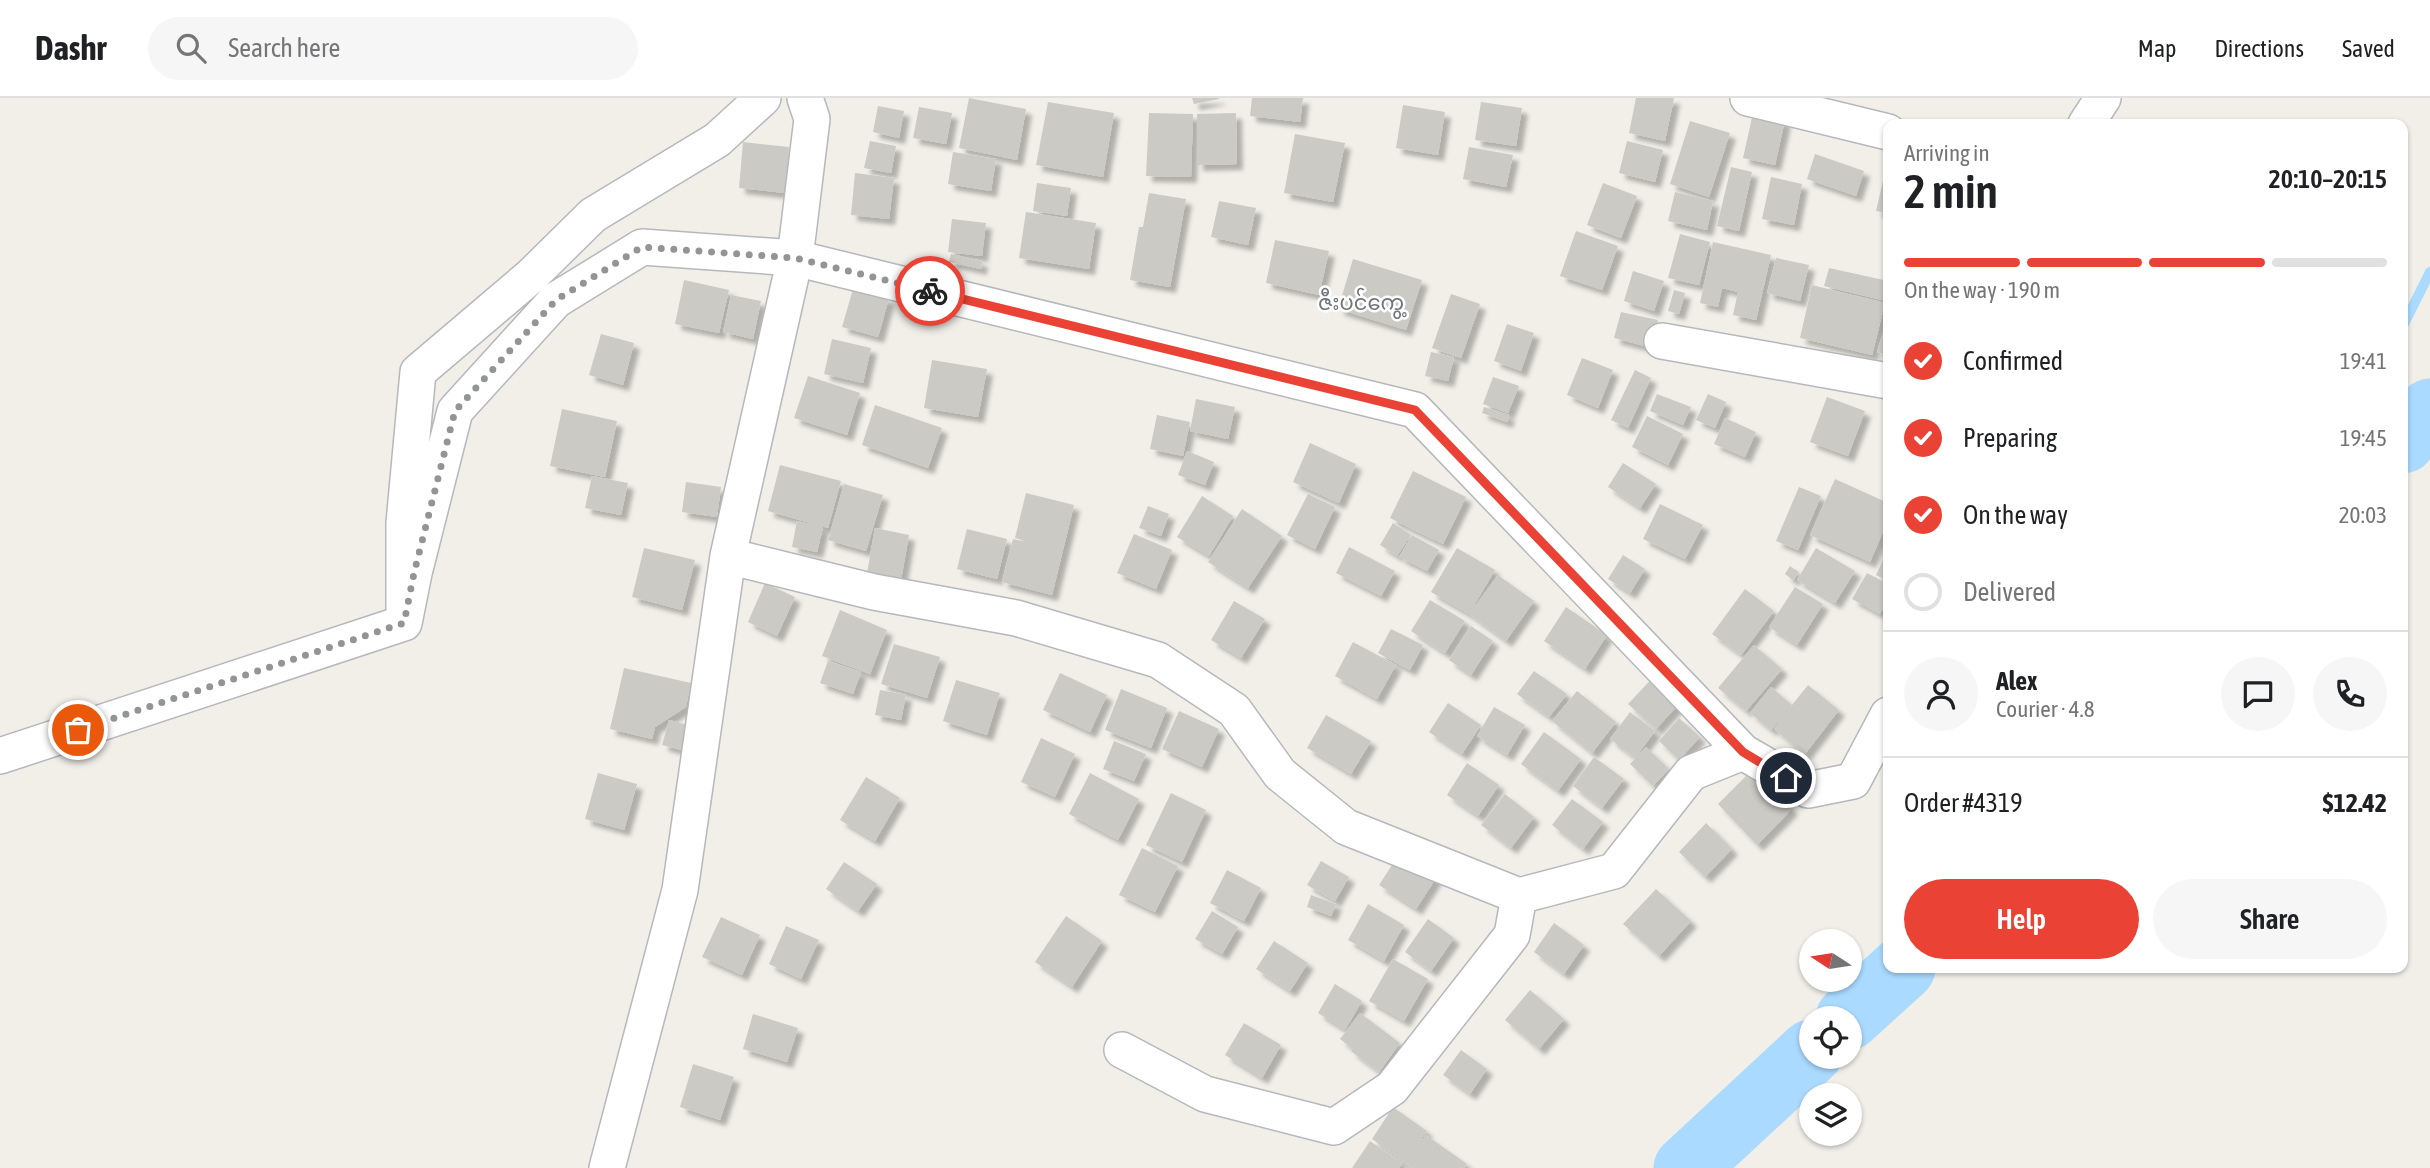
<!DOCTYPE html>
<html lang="en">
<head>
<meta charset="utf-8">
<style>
	:root { --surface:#fff; --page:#f6f6f6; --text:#202124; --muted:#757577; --line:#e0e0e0; --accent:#ea4335 }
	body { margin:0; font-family:"Asap Condensed","Noto Sans Myanmar",sans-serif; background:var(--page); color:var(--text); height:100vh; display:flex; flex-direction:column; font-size:26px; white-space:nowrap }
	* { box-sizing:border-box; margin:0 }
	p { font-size:23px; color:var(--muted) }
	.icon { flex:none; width:38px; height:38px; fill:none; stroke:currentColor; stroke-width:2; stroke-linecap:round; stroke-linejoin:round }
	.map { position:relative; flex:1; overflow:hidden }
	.drawer { position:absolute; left:1883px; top:21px; width:525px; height:854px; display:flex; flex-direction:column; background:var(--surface); border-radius:14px; box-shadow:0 2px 5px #0004 }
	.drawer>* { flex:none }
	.needle { width:46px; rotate:282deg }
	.tools { position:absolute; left:1799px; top:831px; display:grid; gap:14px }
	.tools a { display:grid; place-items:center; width:63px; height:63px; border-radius:50%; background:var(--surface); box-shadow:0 2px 5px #0004; font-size:35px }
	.pin { position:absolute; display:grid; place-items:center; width:60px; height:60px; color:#fff; margin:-30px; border:4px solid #fff; border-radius:50%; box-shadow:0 2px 7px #0007 }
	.courier { position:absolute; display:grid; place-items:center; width:70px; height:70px; margin:-35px; border:5px solid #ea4335; border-radius:50%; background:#fff; color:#222; box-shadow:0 2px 9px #0007 }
	.overview em { font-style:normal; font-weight:600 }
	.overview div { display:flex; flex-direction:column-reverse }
	.overview { display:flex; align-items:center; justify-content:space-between; height:119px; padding:0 21px }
	h1 { font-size:46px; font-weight:600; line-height:52px }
	.bar { display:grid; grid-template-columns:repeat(4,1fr); gap:10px 7px; align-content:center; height:84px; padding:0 21px }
	.bar i { height:9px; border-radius:5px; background:var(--line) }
	.bar .on { background:var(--accent) }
	.bar p { grid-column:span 4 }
	.line { display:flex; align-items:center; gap:18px; padding:0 21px; border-top:2px solid var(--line) }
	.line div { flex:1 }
	.round { display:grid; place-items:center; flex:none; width:74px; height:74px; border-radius:37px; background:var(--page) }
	ol { padding:0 21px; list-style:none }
	li { display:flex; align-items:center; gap:21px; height:77px }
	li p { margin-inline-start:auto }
	li .icon { padding:7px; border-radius:50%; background:var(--accent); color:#fff; stroke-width:4 }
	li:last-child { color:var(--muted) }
	li i { width:38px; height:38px; border:4px solid var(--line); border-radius:50% }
	.action { display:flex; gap:14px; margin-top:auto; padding:14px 21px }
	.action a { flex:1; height:80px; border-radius:42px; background:var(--accent); color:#fff; font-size:28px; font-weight:600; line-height:80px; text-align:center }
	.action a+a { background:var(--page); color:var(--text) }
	header { display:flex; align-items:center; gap:42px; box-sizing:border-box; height:98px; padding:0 35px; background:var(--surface); border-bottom:2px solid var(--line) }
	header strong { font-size:33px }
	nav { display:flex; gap:38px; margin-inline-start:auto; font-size:24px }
	.search { width:490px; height:63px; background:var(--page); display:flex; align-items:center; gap:18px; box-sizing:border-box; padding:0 24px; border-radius:38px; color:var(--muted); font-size:26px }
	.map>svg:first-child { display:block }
</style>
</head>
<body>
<header>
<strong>Dashr</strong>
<div class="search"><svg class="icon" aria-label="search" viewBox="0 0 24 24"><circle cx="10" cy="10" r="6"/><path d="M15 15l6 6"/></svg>Search here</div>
<nav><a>Map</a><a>Directions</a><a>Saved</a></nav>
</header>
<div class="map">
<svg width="2430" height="1070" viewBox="0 0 2430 1070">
	<defs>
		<filter id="shadow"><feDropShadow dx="6" dy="6" stdDeviation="2" flood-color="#0004"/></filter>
	</defs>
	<rect width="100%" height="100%" fill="#f1efe8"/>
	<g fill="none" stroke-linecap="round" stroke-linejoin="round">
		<path stroke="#aadaff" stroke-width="10" d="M 2403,228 L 2430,174"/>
		<path stroke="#aadaff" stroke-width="65" d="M 2403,343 L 2430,313
			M 1848,920 L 1903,870
			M 1686,1070 L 1811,954"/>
	</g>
	<path fill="#cccac5" filter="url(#shadow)" d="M 969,0 L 1026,11 L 1017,62 L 959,50 Z
		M 1192,0 L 1219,0 L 1219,1 L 1194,6 Z
		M 1252,0 L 1303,0 L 1300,24 L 1250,18 Z
		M 1636,0 L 1674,0 L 1665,43 L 1629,35 Z
		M 1048,4 L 1114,15 L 1103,79 L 1036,67 Z
		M 1481,4 L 1522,10 L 1516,48 L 1475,42 Z
		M 1403,7 L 1445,14 L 1438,57 L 1396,50 Z
		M 878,8 L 904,13 L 899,40 L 873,34 Z
		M 919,9 L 952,15 L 946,46 L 913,40 Z
		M 1149,15 L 1193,16 L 1191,79 L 1146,78 Z
		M 1236,15 L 1237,66 L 1197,67 L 1197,16 Z
		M 1753,15 L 1785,22 L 1775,67 L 1743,60 Z
		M 1690,23 L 1730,35 L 1709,99 L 1670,86 Z
		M 1295,36 L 1345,45 L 1333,104 L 1284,95 Z
		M 870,43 L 896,48 L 891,75 L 864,70 Z
		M 1627,43 L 1663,52 L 1655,84 L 1619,75 Z
		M 743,44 L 789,49 L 785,95 L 739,90 Z
		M 1469,49 L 1513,57 L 1506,89 L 1463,81 Z
		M 953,54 L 996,61 L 991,93 L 948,86 Z
		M 1815,56 L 1864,73 L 1856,98 L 1807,81 Z
		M 1731,69 L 1752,74 L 1739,133 L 1717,128 Z
		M 855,75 L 894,80 L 889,121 L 851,117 Z
		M 1771,79 L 1802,86 L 1794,127 L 1762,121 Z
		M 1883,83 L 1888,84 L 1888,115 L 1876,113 Z
		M 1037,85 L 1071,90 L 1067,118 L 1033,113 Z
		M 1603,85 L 1637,98 L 1621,140 L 1587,127 Z
		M 1675,94 L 1713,103 L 1707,132 L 1668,123 Z
		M 1149,95 L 1186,101 L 1170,189 L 1130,182 L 1139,129 L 1143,129 Z
		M 1219,103 L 1256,110 L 1248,147 L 1211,139 Z
		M 1026,114 L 1096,125 L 1089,171 L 1019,160 Z
		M 952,121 L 986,125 L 982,158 L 948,154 Z
		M 1576,133 L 1618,148 L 1602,192 L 1560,178 Z
		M 1680,136 L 1710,144 L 1699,187 L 1668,180 Z
		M 1275,142 L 1329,153 L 1319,197 L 1266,185 Z
		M 1713,144 L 1771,157 L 1756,222 L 1733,217 L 1738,194 L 1722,190 L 1718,209 L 1700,205 Z
		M 951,156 L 982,163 L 981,171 L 949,164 Z
		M 1776,160 L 1809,167 L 1800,203 L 1767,195 Z
		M 1353,161 L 1422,182 L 1406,232 L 1338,211 Z
		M 1829,170 L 1888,183 L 1886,203 L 1824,188 Z
		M 1633,173 L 1664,183 L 1654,213 L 1624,203 Z
		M 684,182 L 729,192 L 719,235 L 675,226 Z
		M 1812,187 L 1885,205 L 1872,257 L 1800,240 Z
		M 853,191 L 889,200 L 878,239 L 842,229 Z
		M 1674,192 L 1685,195 L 1679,216 L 1668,213 Z
		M 1451,196 L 1480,206 L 1461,260 L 1432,250 Z
		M 731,197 L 761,203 L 753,241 L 723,234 Z
		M 1621,214 L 1658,222 L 1652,250 L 1614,240 Z
		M 1888,219 L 1888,257 L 1877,254 Z
		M 1507,226 L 1534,235 L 1521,273 L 1494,263 Z
		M 601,236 L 634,245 L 623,287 L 589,277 Z
		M 832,241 L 871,250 L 863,285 L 824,276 Z
		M 1431,254 L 1454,259 L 1448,283 L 1425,278 Z
		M 1582,260 L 1613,272 L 1598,310 L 1567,297 Z
		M 932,262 L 987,271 L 978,319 L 924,310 Z
		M 1635,272 L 1651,280 L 1628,330 L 1611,322 Z
		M 808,278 L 860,295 L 847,337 L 794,320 Z
		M 1493,279 L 1519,288 L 1508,315 L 1483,306 Z
		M 1657,296 L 1691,309 L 1683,327 L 1650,313 Z
		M 1708,296 L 1726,304 L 1715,330 L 1696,322 Z
		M 1827,299 L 1865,313 L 1848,358 L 1810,344 Z
		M 1196,301 L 1235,309 L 1228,341 L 1190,333 Z
		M 875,307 L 942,330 L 928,370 L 862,347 Z
		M 1484,309 L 1509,317 L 1507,324 L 1482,315 Z
		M 562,311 L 617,323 L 605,379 L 550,368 Z
		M 1157,317 L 1190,324 L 1183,358 L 1150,351 Z
		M 1647,318 L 1683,336 L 1668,367 L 1632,349 Z
		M 1725,320 L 1756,334 L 1745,359 L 1714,346 Z
		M 1310,345 L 1356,366 L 1339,405 L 1293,384 Z
		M 1187,353 L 1214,364 L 1205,387 L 1178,377 Z
		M 1623,365 L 1656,386 L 1640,410 L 1608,389 Z
		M 780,367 L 841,383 L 828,430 L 768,413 Z
		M 1413,373 L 1466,399 L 1443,446 L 1390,420 Z
		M 592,378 L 628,385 L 621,417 L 585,410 Z
		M 1835,381 L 1888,405 L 1888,422 L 1870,464 L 1810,437 Z
		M 686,384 L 721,389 L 717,419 L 682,414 Z
		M 844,386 L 883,397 L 866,453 L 828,442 Z
		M 1799,389 L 1821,398 L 1798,452 L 1776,443 Z
		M 1026,395 L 1074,407 L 1052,497 L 1002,484 L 1013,441 L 1032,445 L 1015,440 Z
		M 1308,396 L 1335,409 L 1315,451 L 1287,437 Z
		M 1202,398 L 1233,418 L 1209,458 L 1177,439 Z
		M 1660,406 L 1703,427 L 1685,461 L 1643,441 Z
		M 1148,408 L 1169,416 L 1161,438 L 1139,430 Z
		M 1242,411 L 1282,438 L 1248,490 L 1208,464 Z
		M 797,423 L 823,429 L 817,454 L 792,449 Z
		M 1393,425 L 1411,437 L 1397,458 L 1380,447 Z
		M 875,430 L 909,437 L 901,482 L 867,475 Z
		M 967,431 L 1007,441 L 997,481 L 957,471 Z
		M 1134,436 L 1172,452 L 1156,491 L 1117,475 Z
		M 1412,437 L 1439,452 L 1427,473 L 1399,459 Z
		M 1349,449 L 1395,473 L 1381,498 L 1336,475 Z
		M 644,450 L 695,462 L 682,512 L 632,499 Z
		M 1457,450 L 1495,472 L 1469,516 L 1431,494 Z
		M 1816,450 L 1855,473 L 1835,505 L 1797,482 Z
		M 1886,455 L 1888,455 L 1888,483 L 1876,477 Z
		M 1623,457 L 1645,471 L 1630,495 L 1608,481 Z
		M 1790,468 L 1799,474 L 1793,482 L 1785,476 Z
		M 1867,475 L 1888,486 L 1888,501 L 1880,516 L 1852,501 Z
		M 1498,477 L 1534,503 L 1506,543 L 1469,516 Z
		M 765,485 L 795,499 L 777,538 L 748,524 Z
		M 1795,489 L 1823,506 L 1797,547 L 1769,529 Z
		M 1745,491 L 1774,513 L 1741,557 L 1712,536 Z
		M 1430,502 L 1465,523 L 1445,555 L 1411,533 Z
		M 1234,503 L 1265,521 L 1241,560 L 1211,542 Z
		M 1566,509 L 1607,537 L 1585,571 L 1544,543 Z
		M 840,512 L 887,532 L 870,576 L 822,558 Z
		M 1471,528 L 1493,543 L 1471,577 L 1449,562 Z
		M 1391,531 L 1423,547 L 1410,572 L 1378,555 Z
		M 1353,544 L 1396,567 L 1377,601 L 1335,578 Z
		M 894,546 L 940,559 L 927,600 L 881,586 Z
		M 1754,547 L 1782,571 L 1746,613 L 1718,590 Z
		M 828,563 L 861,574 L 853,596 L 820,585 Z
		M 624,570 L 691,585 L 686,609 L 655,629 L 652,641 L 610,631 Z
		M 1534,573 L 1567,596 L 1549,619 L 1517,596 Z
		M 1658,574 L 1685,599 L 1656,631 L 1628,606 Z
		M 1060,575 L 1107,597 L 1090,634 L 1043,612 Z
		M 956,582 L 1000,595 L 987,637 L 943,623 Z
		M 1808,587 L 1839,612 L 1805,656 L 1774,631 L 1787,613 L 1771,632 L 1750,615 L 1771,589 L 1792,607 Z
		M 1121,591 L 1167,610 L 1151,650 L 1105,632 Z
		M 880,592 L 906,597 L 901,622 L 875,617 Z
		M 1577,593 L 1616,624 L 1592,655 L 1552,623 Z
		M 1448,605 L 1481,627 L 1462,656 L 1429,634 Z
		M 1494,609 L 1525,627 L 1507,657 L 1477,638 Z
		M 1179,613 L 1219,631 L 1202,669 L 1162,651 Z
		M 1630,614 L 1655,633 L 1635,660 L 1610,641 Z
		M 1326,617 L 1371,643 L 1351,676 L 1307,650 Z
		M 1679,620 L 1700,639 L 1679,662 L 1659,643 Z
		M 669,622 L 696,629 L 689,654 L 662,647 Z
		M 1544,634 L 1581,661 L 1558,693 L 1521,666 Z
		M 1041,640 L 1075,656 L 1055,699 L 1021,684 Z
		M 1114,643 L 1146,656 L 1134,683 L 1103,671 Z
		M 1646,649 L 1669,671 L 1653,688 L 1630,666 Z
		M 1594,659 L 1624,681 L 1602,710 L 1573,688 Z
		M 1467,665 L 1499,687 L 1478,718 L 1447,697 Z
		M 1753,671 L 1792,711 L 1757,747 L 1718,706 Z
		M 598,675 L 637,686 L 624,732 L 585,721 Z
		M 1090,675 L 1139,701 L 1118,742 L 1069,716 Z
		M 866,679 L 900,700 L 875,743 L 840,722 Z
		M 1171,695 L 1206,712 L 1182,764 L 1146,747 Z
		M 1505,696 L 1534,719 L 1511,750 L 1481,727 Z
		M 1572,701 L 1603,724 L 1583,751 L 1552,727 Z
		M 1706,725 L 1732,751 L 1705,779 L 1679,754 Z
		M 1142,750 L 1178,768 L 1155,814 L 1119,797 Z
		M 1401,753 L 1438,777 L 1416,811 L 1379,787 Z
		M 1321,763 L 1349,779 L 1335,803 L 1307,787 Z
		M 844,764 L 877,786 L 858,813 L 826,791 Z
		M 1227,772 L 1261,790 L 1244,823 L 1210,805 Z
		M 1656,791 L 1691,823 L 1659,858 L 1623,826 Z
		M 1311,797 L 1336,806 L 1331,818 L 1307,809 Z
		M 1368,806 L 1404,827 L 1384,863 L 1348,842 Z
		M 1212,813 L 1238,829 L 1222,856 L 1195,841 Z
		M 1066,818 L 1102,843 L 1072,889 L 1035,864 Z
		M 721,819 L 760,837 L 742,877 L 702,859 Z
		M 1428,821 L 1454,840 L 1431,873 L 1405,854 Z
		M 1554,825 L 1584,847 L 1564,876 L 1534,854 Z
		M 786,828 L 819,842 L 801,881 L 769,866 Z
		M 1274,843 L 1308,865 L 1290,893 L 1256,871 Z
		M 1393,861 L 1428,881 L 1404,923 L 1369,903 Z
		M 1335,886 L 1362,903 L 1345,932 L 1318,915 Z
		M 1530,892 L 1564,921 L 1539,951 L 1505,922 Z
		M 1360,915 L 1400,945 L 1379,974 L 1351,953 L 1353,951 L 1340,941 Z
		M 753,916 L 798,930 L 787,964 L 743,951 Z
		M 1244,925 L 1281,947 L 1262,980 L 1225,957 Z
		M 1461,952 L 1487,971 L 1470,996 L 1443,977 Z
		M 693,966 L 734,979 L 720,1022 L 680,1009 Z
		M 1393,1009 L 1427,1033 L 1409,1060 L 1426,1037 L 1467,1066 L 1464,1070 L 1412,1070 L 1372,1041 Z
		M 1370,1043 L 1402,1065 L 1399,1070 L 1352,1070 Z"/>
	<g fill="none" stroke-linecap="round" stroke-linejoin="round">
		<g stroke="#b5b8bc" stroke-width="38">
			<path id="street" d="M 1748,0 L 1888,34
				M 2086,26 L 2103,0
				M 1662,243 L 1888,283
				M 728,458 L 874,494 L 1016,520 L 1158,562 L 1234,612 L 1280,676 L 1346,729 L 1519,798 L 1614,773 L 1691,675 L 1743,654
				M 404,525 L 414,475 L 455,313 L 556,202 L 642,149 L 795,160 L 1415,312 L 1743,654 L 1808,692 L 1853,683 L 1888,617
				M 0,658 L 404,525 L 404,425 L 418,274 L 531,178 L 593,117 L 717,42 L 763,0
				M 1122,952 L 1205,996 L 1334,1029 L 1392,990 L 1512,837 L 1519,798
				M 607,1070 L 680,792 L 728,458 L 795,160 L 812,21 L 805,0"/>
		</g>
		<use href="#street" stroke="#fff" stroke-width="35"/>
	</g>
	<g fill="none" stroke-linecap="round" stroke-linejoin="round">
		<path stroke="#929495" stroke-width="7" stroke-dasharray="0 12.6" d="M 78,632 L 404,525 L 414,475 L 455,313 L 556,202 L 642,149 L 795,160 L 930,193"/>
		<path stroke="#ea4335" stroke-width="9" d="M 930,193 L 1415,312 L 1743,654 L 1786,680"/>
	</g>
	<g text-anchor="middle" stroke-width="5" stroke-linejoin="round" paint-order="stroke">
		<g font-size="21" fill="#70757a" stroke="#fff">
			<text x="1361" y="212">ဇီးပင်ကွေ့</text>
		</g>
	</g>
</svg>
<div class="tools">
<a><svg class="needle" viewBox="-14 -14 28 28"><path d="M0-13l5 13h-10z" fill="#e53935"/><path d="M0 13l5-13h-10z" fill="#757577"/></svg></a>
<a><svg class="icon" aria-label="locate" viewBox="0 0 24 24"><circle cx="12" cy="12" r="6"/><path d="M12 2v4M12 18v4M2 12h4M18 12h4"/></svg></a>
<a><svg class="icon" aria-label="layers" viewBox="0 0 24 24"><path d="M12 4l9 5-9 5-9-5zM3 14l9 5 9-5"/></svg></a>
</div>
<div class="pin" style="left:78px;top:632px;background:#ea580c"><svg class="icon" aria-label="bag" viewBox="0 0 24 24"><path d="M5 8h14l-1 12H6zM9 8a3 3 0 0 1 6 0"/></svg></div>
<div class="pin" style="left:1786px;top:680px;background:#1f2937"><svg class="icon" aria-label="home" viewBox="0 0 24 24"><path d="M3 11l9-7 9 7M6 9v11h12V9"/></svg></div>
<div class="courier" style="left:930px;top:193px"><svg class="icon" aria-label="bike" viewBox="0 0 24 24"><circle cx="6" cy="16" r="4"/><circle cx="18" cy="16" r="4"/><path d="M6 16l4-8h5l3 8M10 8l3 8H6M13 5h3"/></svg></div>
<section class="drawer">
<div class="overview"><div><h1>2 min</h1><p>Arriving in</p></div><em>20:10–20:15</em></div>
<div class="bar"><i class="on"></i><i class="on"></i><i class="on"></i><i></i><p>On the way · 190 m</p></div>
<ol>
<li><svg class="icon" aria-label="check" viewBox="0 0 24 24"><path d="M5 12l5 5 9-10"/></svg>Confirmed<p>19:41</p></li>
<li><svg class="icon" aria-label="check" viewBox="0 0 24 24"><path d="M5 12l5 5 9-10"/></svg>Preparing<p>19:45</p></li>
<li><svg class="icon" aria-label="check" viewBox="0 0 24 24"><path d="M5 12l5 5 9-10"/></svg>On the way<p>20:03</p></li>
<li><i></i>Delivered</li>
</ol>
<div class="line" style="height:126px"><a class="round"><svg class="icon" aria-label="person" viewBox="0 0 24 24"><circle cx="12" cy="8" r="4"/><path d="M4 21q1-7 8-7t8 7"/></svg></a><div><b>Alex</b><p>Courier · 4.8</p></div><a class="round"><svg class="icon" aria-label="chat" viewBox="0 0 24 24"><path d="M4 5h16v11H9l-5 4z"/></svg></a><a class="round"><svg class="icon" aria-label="phone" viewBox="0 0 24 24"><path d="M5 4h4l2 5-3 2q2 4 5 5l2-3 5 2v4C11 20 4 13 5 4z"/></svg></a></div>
<div class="line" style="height:91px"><div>Order #4319</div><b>$12.42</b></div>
<div class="action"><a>Help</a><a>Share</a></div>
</section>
</div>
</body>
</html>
